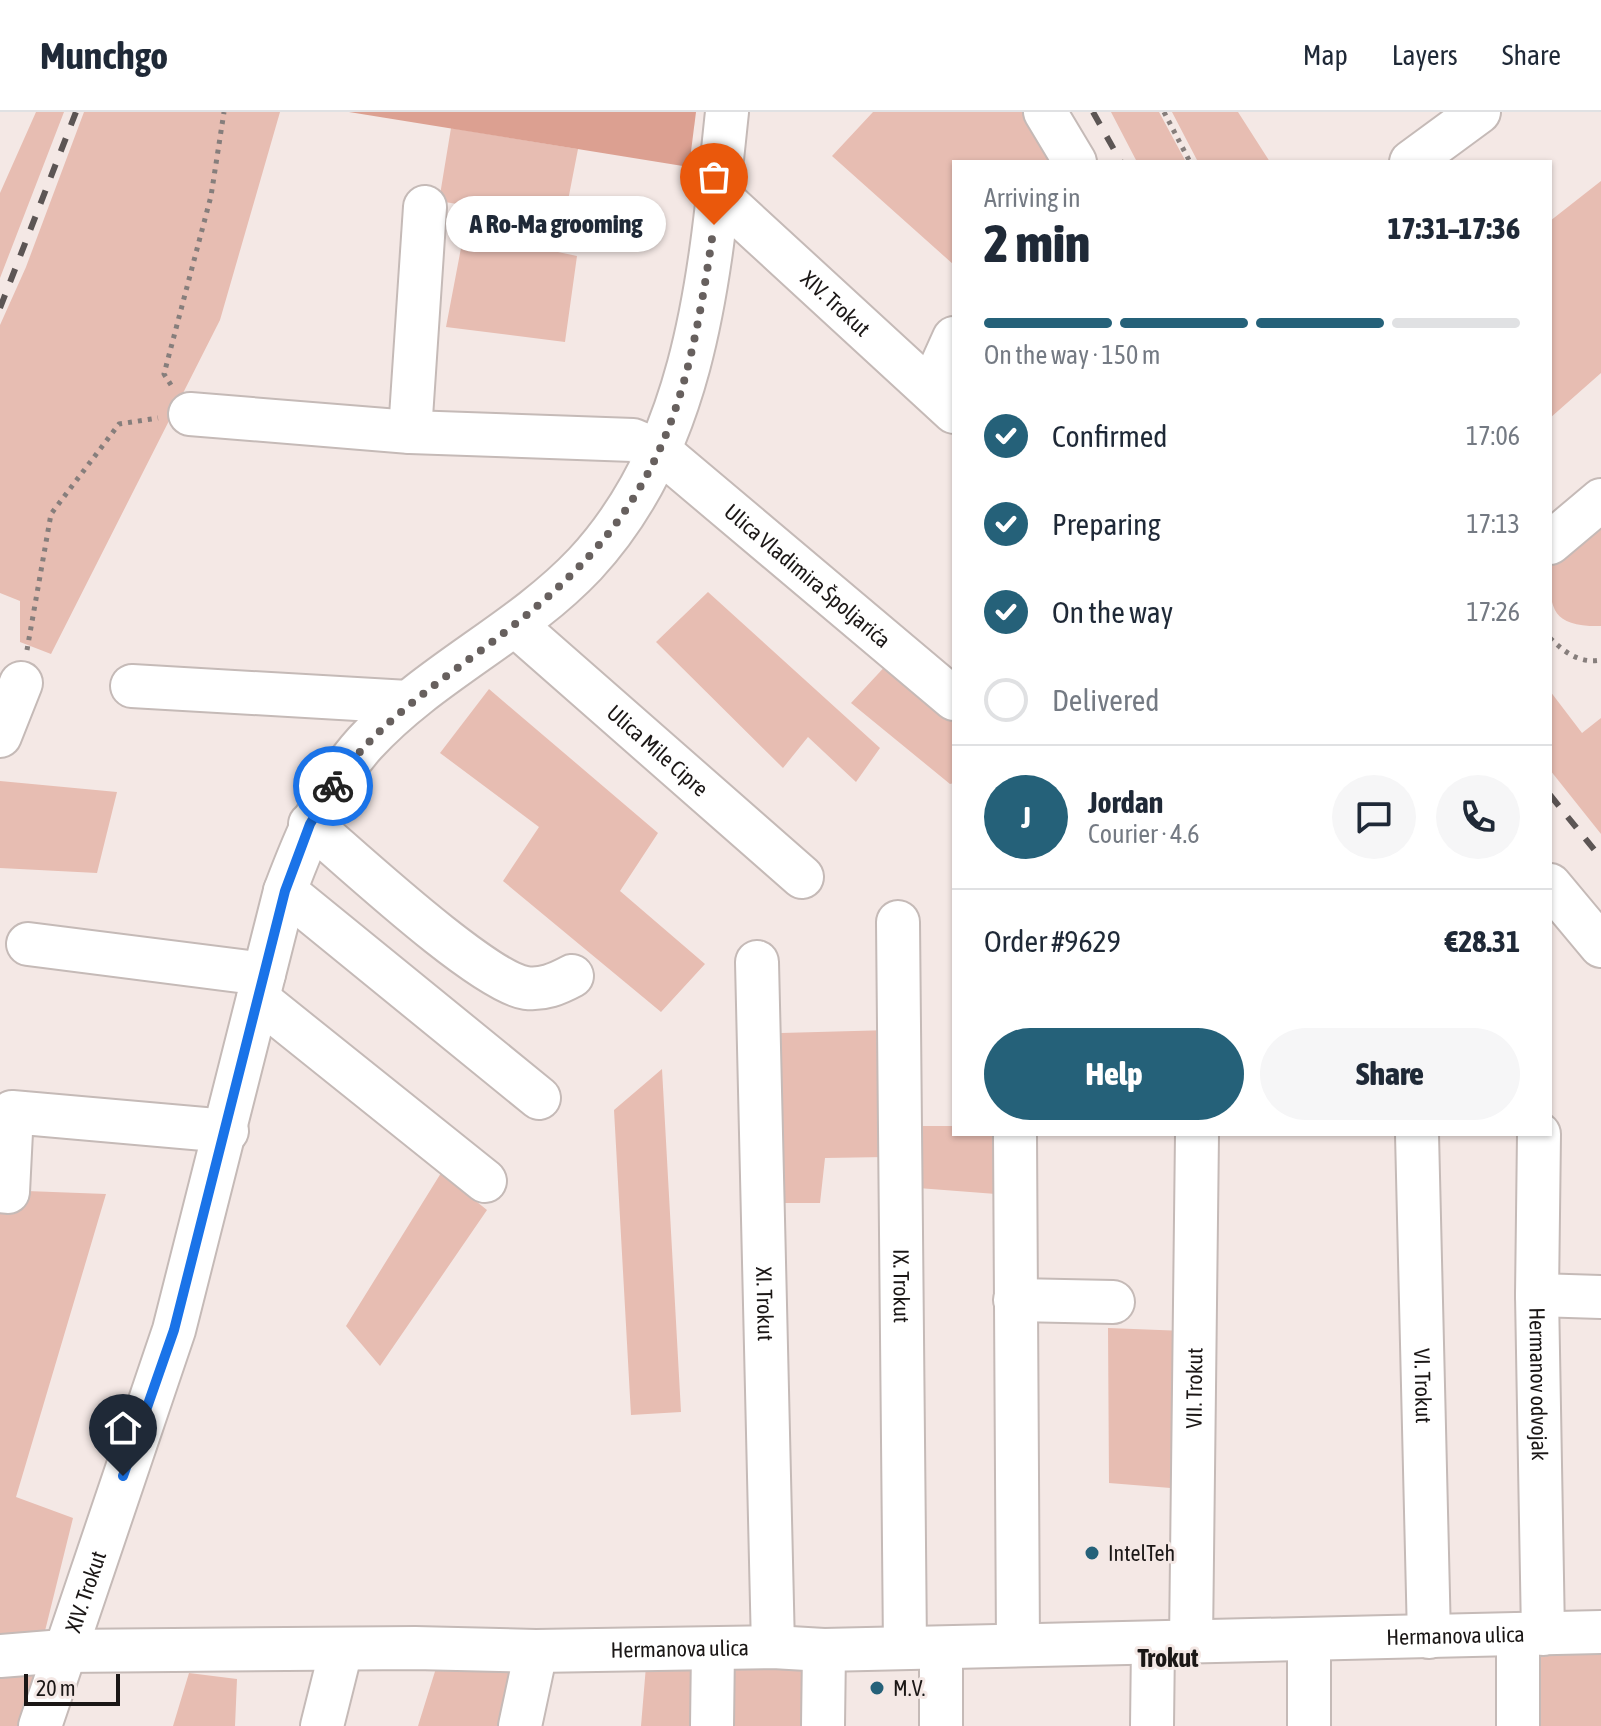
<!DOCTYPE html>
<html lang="en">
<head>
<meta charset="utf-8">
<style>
	:root { --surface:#fff; --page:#f6f6f7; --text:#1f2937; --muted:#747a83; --line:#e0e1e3; --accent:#256179 }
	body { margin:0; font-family:"Asap Condensed",sans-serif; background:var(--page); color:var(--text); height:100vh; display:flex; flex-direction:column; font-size:30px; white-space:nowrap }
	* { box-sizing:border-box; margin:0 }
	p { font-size:26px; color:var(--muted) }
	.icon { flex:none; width:44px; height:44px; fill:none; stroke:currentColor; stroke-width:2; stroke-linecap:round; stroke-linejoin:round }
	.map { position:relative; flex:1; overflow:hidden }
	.panel { position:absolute; left:952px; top:48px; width:600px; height:976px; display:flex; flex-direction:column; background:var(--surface); border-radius:0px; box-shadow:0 2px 6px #0004 }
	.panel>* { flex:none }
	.scale { position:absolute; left:24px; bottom:20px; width:96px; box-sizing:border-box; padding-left:8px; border:4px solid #1b1716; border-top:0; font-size:22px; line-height:28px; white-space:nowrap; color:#1b1716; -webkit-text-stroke:6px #f4e8e5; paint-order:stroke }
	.pin { position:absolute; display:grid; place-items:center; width:68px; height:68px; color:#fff; margin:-82px -34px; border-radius:50% 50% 50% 0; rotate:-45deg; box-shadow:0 0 8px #0007 }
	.pin .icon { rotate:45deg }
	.courier { position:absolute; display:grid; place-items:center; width:80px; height:80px; margin:-40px; border:6px solid #1a73e8; border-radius:50%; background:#fff; color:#222; box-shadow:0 2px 10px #0007 }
	.bubble { position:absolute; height:56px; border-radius:28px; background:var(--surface); box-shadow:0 2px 6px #0004; font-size:26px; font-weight:800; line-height:56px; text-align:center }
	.overview em { font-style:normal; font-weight:800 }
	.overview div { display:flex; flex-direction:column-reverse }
	.overview { display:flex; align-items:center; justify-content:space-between; height:136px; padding:0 32px }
	h1 { font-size:52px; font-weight:800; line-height:60px }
	.bar { display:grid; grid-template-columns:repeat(4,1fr); gap:12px 8px; align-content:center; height:96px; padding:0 32px }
	.bar i { height:10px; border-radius:6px; background:var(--line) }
	.bar .active { background:var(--accent) }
	.bar p { grid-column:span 4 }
	.line { display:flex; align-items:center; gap:20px; padding:0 32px; border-top:2px solid var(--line) }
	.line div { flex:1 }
	.round { display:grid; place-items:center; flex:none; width:84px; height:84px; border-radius:42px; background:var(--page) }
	ol { padding:0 32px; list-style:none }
	li { display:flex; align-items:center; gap:24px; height:88px }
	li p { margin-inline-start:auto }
	li .icon { padding:8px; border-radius:50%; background:var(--accent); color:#fff; stroke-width:4 }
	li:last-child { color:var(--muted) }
	li i { width:44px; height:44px; border:4px solid var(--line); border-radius:50% }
	.primary-button { display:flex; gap:16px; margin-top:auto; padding:16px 32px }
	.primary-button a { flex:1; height:92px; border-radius:48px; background:var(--accent); color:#fff; font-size:32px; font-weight:800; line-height:92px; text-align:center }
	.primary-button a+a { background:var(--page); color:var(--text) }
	header { display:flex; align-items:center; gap:48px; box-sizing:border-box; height:112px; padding:0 40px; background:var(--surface); border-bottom:2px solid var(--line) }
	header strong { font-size:38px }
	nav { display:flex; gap:44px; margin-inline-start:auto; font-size:28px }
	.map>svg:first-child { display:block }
</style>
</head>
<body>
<header>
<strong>Munchgo</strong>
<nav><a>Map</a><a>Layers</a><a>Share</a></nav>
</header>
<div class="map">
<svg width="1601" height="1614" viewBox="0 0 1601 1614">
	<rect width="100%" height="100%" fill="#f4e8e5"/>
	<path fill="#e7bdb2" d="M 36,0 L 64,0 L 0,166 L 0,81 Z
		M 84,0 L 280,0 L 220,208 L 51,542 L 20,530 L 20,489 L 0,481 L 0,213 L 26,155 Z
		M 873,0 L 1037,0 L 1064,50 L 954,50 L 954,153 L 832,44 Z
		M 1111,0 L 1159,0 L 1186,50 L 1137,50 Z
		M 1172,0 L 1238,0 L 1270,50 L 1198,50 Z
		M 451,16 L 578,37 L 558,140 L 577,144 L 565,230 L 446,215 L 469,94 L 439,89 Z
		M 1601,69 L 1601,261 L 1550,306 L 1550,109 Z
		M 1601,404 L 1601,514 C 1546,515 1550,492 1550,446 Z
		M 708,480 L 880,636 L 856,670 L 808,625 L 783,656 L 656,530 Z
		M 890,549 L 954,601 L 954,671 L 950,672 L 851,591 Z
		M 489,577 L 658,721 L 620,779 L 705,852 L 661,900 L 503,769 L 539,715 L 440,641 Z
		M 1550,579 L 1582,621 L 1601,606 L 1601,722 L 1550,658 Z
		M 0,669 L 117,680 L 97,761 L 0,756 Z
		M 891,918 L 886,1045 L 825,1046 L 820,1091 L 782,1091 L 781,921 Z
		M 662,957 L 681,1300 L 631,1303 L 614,998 Z
		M 916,1014 L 954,1014 L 954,1022 L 994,1022 L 996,1082 L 918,1076 Z
		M 441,1061 L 487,1098 L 380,1254 L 346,1214 Z
		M 0,1078 L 106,1082 L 16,1385 L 73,1406 L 44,1523 L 0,1524 Z
		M 1108,1216 L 1185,1219 L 1183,1377 L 1109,1371 Z
		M 1532,1540 L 1601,1540 L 1601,1614 L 1525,1614 Z
		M 702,1552 L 701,1614 L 641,1614 L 646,1554 Z
		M 437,1553 L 517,1556 L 507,1614 L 418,1614 Z
		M 727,1556 L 811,1556 L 810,1614 L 727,1614 Z
		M 189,1561 L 237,1567 L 235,1614 L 173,1614 Z
		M 35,1564 L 19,1614 L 0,1614 L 0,1565 Z"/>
	<path fill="#dca091" d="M 349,0 L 696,0 L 689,55 Z"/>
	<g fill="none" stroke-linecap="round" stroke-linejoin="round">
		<g stroke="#c5bab7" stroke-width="46">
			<g id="minor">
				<path d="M 1045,0 L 1075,50"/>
				<path d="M 1411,50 L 1479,0"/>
				<path id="s1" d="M 718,83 L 954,300"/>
				<path d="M 931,277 L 954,226"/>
				<path id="s2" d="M 190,302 L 410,320 L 633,328 L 661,340 L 954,587"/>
				<path d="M 410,320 L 425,95"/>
				<path d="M 1550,431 L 1601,388"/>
				<path id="s3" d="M 515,513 L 802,765"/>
				<path d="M 132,574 L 408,590"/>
				<path d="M 0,624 L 21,571"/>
				<path d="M 310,712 C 350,746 483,870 526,876 C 543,878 557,872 572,864"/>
				<path d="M 1550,773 L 1601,834"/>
				<path d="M 285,779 L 539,986"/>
				<path id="s4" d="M 898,810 L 905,1536"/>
				<path d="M 28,832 L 264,862"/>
				<path id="s5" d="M 757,850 L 773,1535"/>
				<path d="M 258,887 L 485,1069"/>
				<path d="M 1015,1022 L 1018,1533"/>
				<path id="s6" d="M 1417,1022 L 1429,1525"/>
				<path id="s7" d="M 1539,1022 L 1537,1183 L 1543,1522"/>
				<path d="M 0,1079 L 8,1080 L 12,1000 L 227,1019"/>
				<path d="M 1537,1183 L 1601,1185"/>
				<path d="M 1015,1188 L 1113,1190"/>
				<path d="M 1518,1522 L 1518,1614"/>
				<path d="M 1309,1527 L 1309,1614"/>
				<path id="s8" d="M 1191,1530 L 1197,1022"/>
				<path id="s9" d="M 0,1544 L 63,1539 L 415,1536 L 536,1539 L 773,1535 L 824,1538 L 1601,1520"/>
				<path id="s10" d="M 40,1614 L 174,1218 L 285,779 C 305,726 326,674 365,631 C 429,561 520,521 585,452 C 699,329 710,158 727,0"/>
				<path d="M 322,1614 L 341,1538"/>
				<path d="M 520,1614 L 536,1539"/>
				<path d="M 712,1614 L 713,1537"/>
				<path d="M 823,1614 L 824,1538"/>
				<path d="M 941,1614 L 941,1536"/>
				<path d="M 1152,1614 L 1153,1532"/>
			</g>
		</g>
		<path stroke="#867e7c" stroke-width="5" stroke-dasharray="4 6" stroke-linecap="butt" d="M 1164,0 L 1190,50
			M 171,273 L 164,262 L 211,84 L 224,0
			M 1550,526 C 1564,540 1580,552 1601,548
			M 27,538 L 51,402 L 119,312 L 158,306"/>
		<use href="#minor" stroke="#fff" stroke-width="42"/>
		<path stroke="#5c5554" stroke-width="6" stroke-dasharray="14 14" stroke-linecap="butt" d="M 1093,0 L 1121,50
			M 0,196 L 76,0
			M 1550,683 L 1601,746"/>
	</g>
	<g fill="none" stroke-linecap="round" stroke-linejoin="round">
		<path stroke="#67605e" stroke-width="8" stroke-dasharray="0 14.4" d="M 333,674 C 381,604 449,565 514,513 C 663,396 688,292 714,113"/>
		<path stroke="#1a73e8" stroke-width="10" d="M 123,1364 L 174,1218 L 285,779 L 310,712 L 333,674"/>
	</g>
	<g fill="#256179" stroke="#f4e8e5" stroke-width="3">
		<circle cx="1092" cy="1441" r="8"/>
		<circle cx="877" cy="1576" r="8"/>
	</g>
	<g text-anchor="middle" stroke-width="6" stroke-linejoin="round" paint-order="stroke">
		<g font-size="22" fill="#1b1716" stroke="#f4e8e5">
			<text dy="8" stroke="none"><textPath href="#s1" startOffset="160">XIV. Trokut</textPath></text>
			<text dy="8" stroke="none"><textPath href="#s2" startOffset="666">Ulica Vladimira Špoljarića</textPath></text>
			<text dy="8" stroke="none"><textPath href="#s3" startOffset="190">Ulica Mile Cipre</textPath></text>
			<text dy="8" stroke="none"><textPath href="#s4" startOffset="364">IX. Trokut</textPath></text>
			<text dy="8" stroke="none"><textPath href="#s5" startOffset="342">XI. Trokut</textPath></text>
			<text dy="8" stroke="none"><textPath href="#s7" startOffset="250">Hermanov odvojak</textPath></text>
			<text dy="8" stroke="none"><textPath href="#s6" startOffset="252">VI. Trokut</textPath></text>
			<text dy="8" stroke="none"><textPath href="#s8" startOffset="254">VII. Trokut</textPath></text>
			<text dy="8" stroke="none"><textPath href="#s10" startOffset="142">XIV. Trokut</textPath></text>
			<text dy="8" stroke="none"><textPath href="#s9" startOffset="1456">Hermanova ulica</textPath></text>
			<text dy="8" stroke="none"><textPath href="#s9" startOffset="680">Hermanova ulica</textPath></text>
		</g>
		<g font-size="22" fill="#1b1716" stroke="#f4e8e5" text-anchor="start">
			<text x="1108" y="1449">IntelTeh</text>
			<text x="893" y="1584">M.V.</text>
		</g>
		<g font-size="26" font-weight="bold" fill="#1b1716" stroke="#f4e8e5">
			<text x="1168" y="1555">Trokut</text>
		</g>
	</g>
</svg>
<div class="scale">20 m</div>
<div class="pin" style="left:714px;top:113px;background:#ea580c"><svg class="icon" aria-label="bag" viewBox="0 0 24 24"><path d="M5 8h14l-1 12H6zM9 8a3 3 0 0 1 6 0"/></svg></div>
<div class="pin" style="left:123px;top:1364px;background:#1f2937"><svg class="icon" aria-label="home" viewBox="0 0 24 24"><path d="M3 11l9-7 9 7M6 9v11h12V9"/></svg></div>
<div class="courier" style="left:333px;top:674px"><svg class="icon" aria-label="bike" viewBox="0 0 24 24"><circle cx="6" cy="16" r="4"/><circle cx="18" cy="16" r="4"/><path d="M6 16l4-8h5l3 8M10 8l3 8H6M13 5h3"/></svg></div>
<div class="bubble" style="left:446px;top:84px;width:220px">A Ro-Ma grooming</div>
<section class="panel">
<div class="overview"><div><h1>2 min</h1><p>Arriving in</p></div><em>17:31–17:36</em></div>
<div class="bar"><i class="active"></i><i class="active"></i><i class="active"></i><i></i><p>On the way · 150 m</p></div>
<ol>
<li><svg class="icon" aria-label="check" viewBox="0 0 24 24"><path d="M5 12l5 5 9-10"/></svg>Confirmed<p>17:06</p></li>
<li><svg class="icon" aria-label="check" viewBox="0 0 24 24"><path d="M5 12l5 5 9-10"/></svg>Preparing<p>17:13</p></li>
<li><svg class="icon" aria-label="check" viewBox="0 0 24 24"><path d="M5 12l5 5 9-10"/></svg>On the way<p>17:26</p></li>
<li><i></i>Delivered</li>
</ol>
<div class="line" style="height:144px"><b class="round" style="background:var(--accent);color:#fff">J</b><div><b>Jordan</b><p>Courier · 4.6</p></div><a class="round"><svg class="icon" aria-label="chat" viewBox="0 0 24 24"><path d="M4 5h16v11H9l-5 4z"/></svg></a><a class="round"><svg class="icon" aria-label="phone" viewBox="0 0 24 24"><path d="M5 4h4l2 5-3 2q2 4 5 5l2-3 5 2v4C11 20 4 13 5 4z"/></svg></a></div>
<div class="line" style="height:104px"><div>Order #9629</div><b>€28.31</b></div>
<div class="primary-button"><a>Help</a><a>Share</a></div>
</section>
</div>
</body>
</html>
